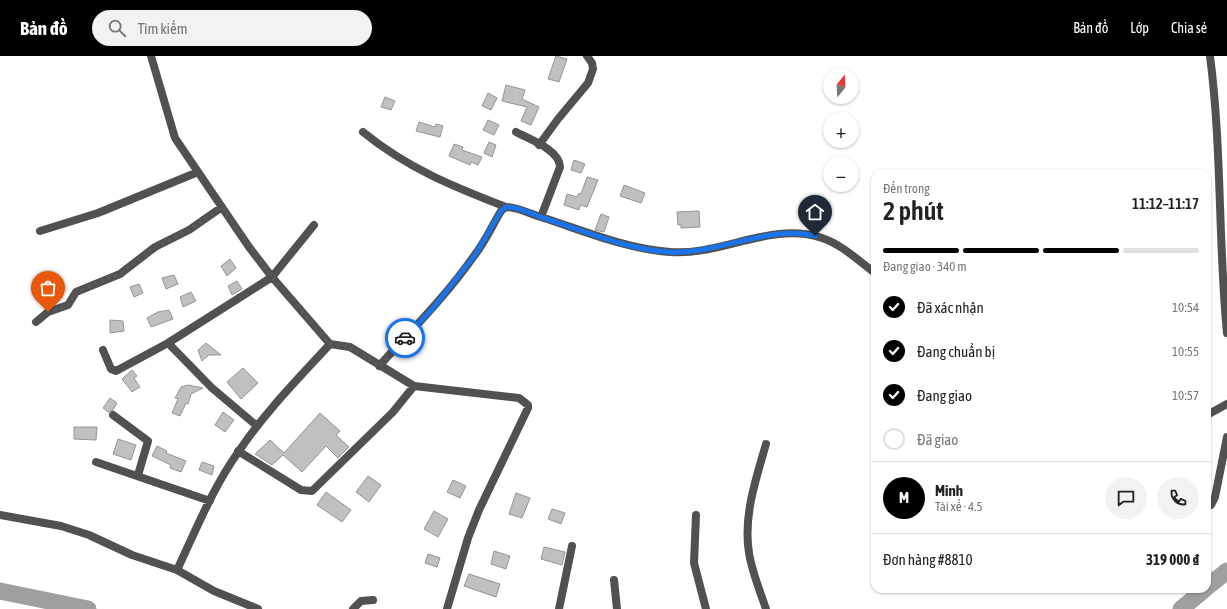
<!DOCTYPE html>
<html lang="vi">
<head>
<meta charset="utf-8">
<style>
	:root { --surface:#fff; --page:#f2f2f2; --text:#222; --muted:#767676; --line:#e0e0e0; --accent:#000 }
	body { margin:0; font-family:"Asap Condensed",sans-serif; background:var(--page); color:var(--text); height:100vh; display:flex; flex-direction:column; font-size:15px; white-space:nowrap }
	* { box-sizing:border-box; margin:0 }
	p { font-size:13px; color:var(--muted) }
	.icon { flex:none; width:22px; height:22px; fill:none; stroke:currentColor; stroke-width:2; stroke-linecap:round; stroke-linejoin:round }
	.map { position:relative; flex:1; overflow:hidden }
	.side { position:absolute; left:871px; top:113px; width:340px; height:424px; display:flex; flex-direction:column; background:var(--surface); border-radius:12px; box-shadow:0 1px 3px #0004 }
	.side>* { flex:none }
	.needle { width:26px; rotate:18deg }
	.controls { position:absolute; left:823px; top:12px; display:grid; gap:8px }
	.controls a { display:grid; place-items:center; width:36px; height:36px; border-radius:50%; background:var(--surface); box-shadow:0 1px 3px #0004; font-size:20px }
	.pin { position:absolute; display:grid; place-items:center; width:34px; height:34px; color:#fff; margin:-41px -17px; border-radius:50% 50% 50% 0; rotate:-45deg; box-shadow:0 0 4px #0007 }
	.pin .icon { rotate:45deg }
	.courier { position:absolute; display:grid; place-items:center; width:40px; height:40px; margin:-20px; border:3px solid #1a73e8; border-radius:50%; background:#fff; color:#222; box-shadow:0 1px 5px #0007 }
	.head em { font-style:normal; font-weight:600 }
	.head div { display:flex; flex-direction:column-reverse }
	.head { display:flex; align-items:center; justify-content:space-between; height:68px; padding:0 12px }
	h1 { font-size:26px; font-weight:600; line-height:30px }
	.bar { display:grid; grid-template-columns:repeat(4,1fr); gap:6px 4px; align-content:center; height:48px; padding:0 12px }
	.bar i { height:5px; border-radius:3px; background:var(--line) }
	.bar .selected { background:var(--accent) }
	.bar p { grid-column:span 4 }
	.line { display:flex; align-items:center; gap:10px; padding:0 12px; border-top:1px solid var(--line) }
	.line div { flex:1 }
	.round { display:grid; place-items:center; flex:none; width:42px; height:42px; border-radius:21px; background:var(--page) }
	ol { padding:0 12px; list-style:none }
	li { display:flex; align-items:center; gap:12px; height:44px }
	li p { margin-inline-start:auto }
	li .icon { padding:4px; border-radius:50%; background:var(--accent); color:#fff; stroke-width:4 }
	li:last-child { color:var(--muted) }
	li i { width:22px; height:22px; border:2px solid var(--line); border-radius:50% }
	header { display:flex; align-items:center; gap:24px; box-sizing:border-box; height:56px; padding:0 20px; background:var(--accent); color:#fff }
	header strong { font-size:19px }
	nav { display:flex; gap:22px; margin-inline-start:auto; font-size:14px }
	.search { width:280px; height:36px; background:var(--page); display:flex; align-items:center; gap:10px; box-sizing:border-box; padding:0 14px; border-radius:22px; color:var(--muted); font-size:15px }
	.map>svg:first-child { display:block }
</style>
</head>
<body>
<header>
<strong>Bản đồ</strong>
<div class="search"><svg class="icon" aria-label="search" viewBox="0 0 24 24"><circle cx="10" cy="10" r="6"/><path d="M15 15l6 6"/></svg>Tìm kiếm</div>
<nav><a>Bản đồ</a><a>Lớp</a><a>Chia sẻ</a></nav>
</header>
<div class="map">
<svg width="1227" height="553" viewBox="0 0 1227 553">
	<rect width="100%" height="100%" fill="#fff"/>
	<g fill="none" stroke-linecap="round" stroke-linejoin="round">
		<path stroke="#9f9f9f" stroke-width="17" d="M 1207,531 L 1227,515
			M 0,535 L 88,553
			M 1181,553 L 1205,533"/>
	</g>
	<path fill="#c0c0c0" stroke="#959595" d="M 556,0 L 567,3 L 559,26 L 548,23 Z
		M 506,29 L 525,34 L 522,43 L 539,51 L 531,69 L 521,65 L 527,51 L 502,45 Z
		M 488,37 L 497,42 L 491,54 L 482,50 Z
		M 385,41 L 395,45 L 391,54 L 381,51 Z
		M 488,64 L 499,69 L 494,79 L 483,74 Z
		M 419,66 L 435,71 L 436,68 L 443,70 L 440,81 L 416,75 Z
		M 489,86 L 496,89 L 492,101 L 484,97 Z
		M 454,88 L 463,91 L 462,94 L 482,101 L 478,109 L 471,106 L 470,109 L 449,100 Z
		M 574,104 L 585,108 L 581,117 L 571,114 Z
		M 587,121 L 598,124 L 587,151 L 580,149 L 579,154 L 564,149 L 567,138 L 577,141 L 579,137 L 581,138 Z
		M 624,129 L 645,137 L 641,147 L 620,140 Z
		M 699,155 L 700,171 L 681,172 L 681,169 L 678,169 L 677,156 Z
		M 601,158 L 609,161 L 604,176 L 595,174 Z
		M 230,203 L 236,212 L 227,220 L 221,210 Z
		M 174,219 L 178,228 L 166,233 L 162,222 Z
		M 237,225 L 242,233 L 232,239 L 228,230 Z
		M 139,228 L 143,237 L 134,241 L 130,231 Z
		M 191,236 L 196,245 L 183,251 L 180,241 Z
		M 169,254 L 173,263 L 151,271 L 147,262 L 158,256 Z
		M 110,264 L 123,265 L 124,275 L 110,277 Z
		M 206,287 L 221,299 L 209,299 L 202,305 L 198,294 Z
		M 243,312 L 258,327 L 241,343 L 227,326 Z
		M 132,314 L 137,320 L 134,322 L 140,331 L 132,336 L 122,323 Z
		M 188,329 L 203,332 L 191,338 L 188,348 L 186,347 L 180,360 L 172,357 L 178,343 L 175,342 L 181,331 Z
		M 110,342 L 117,347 L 113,354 L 108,356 L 103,352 Z
		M 223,356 L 234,364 L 225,376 L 215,369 Z
		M 320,357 L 340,375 L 336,379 L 349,391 L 338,402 L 326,390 L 302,416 L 283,399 L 272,409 L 255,398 L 270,384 L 284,397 Z
		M 74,371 L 97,371 L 96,384 L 74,383 Z
		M 118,383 L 136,389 L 131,404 L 113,398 Z
		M 157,390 L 167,395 L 166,397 L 186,405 L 181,416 L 170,412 L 171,409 L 152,400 Z
		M 202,406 L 214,410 L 212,419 L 199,414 Z
		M 368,420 L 381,429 L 369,446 L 356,436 Z
		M 453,424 L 466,430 L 460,442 L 447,436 Z
		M 326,436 L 351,454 L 342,466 L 317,449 Z
		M 516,437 L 530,442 L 522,462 L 509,458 Z
		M 552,453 L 565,457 L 561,468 L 548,463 Z
		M 434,455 L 448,463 L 438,481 L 424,473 Z
		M 544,491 L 565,496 L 562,509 L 541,503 Z
		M 494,495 L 510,500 L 506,513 L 491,508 Z
		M 428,498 L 440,502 L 437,511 L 425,507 Z
		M 469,518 L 500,528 L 496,541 L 464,530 Z"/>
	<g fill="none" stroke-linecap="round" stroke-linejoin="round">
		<path stroke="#515151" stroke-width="8" d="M 1210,0 C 1222,92 1218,185 1227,277
			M 363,76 C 407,112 454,131 506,151
			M 516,76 C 529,83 560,94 560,111 L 541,161
			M 539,89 L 558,63 L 588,27 L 593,13 L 592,7 L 587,0
			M 40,175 L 98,157 L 198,116
			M 36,266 L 48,256 L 68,249 L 76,236 L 120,218 L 155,191 L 189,174 L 222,151
			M 168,287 L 212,332 L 257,370
			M 330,288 L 350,291 L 414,330 L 519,342 L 528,349 L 528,352 L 479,454 L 468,482 L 447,553
			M 103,294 L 111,313 L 116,315 L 168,287 L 272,221 L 314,169
			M 379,310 C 412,274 446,240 474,200 C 485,186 492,170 501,155 L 506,151 C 518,151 532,159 544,162 C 584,175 627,193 670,196 C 721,200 772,165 822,182 C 841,188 859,205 875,217
			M 113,359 L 148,385 L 138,419
			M 1207,359 L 1227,348
			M 238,395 L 301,434 L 312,435 L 393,356 L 414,330
			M 96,406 L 210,445
			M 1207,451 L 1211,449 L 1215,441 L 1227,381
			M 0,459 L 61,470 L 89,479 L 132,499 L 177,514 C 196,474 213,431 239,395 C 265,356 299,322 330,288 L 272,221 L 249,191 L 175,82 L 151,0
			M 696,459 L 694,507 L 706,553
			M 177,514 L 214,535 L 258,553
			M 614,524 L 617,553
			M 353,553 L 361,545 L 373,544
			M 559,553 L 572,490
			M 766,553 C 760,535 752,516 749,497 C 743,460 756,423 766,388"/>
	</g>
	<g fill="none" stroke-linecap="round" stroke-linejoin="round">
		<path stroke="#595959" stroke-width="4" stroke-dasharray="0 7.2" d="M 48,256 L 68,249 L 76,236 L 120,218 L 155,191 L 189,174 L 222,151 L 272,221 L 330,288 L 350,291 L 379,310 L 405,282"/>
		<path stroke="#1a73e8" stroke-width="5" d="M 405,282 L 434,251 L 475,199 L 501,155 L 506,151 C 518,150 533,159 544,162 C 584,175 628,194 670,196 C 717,199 770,168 815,180"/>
	</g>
</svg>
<div class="controls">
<a><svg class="needle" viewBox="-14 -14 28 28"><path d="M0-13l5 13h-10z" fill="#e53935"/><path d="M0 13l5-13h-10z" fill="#767676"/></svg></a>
<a>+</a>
<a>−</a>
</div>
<div class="pin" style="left:48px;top:256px;background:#ea580c"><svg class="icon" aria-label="bag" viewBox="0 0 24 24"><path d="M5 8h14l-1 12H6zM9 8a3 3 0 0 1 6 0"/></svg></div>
<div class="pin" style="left:815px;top:180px;background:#1f2937"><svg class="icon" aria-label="home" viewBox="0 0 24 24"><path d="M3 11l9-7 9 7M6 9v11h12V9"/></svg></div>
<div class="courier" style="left:405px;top:282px"><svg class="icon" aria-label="car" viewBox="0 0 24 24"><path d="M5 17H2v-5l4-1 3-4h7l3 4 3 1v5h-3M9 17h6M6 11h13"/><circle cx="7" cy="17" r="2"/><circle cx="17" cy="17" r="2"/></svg></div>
<section class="side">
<div class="head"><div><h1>2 phút</h1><p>Đến trong</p></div><em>11:12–11:17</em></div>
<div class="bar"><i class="selected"></i><i class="selected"></i><i class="selected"></i><i></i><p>Đang giao · 340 m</p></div>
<ol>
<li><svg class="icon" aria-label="check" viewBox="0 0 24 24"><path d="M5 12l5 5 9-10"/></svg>Đã xác nhận<p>10:54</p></li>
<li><svg class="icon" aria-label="check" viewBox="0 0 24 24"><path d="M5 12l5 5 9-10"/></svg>Đang chuẩn bị<p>10:55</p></li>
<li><svg class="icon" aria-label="check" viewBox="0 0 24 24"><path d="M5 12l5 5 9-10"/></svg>Đang giao<p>10:57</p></li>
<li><i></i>Đã giao</li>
</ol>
<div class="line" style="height:72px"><b class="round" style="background:var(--accent);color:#fff">M</b><div><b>Minh</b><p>Tài xế · 4.5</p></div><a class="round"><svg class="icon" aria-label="chat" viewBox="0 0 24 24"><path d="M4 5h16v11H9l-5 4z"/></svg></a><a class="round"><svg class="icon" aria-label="phone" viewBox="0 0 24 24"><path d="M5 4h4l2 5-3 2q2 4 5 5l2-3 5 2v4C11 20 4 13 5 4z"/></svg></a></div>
<div class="line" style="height:52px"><div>Đơn hàng #8810</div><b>319 000 ₫</b></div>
</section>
</div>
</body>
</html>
